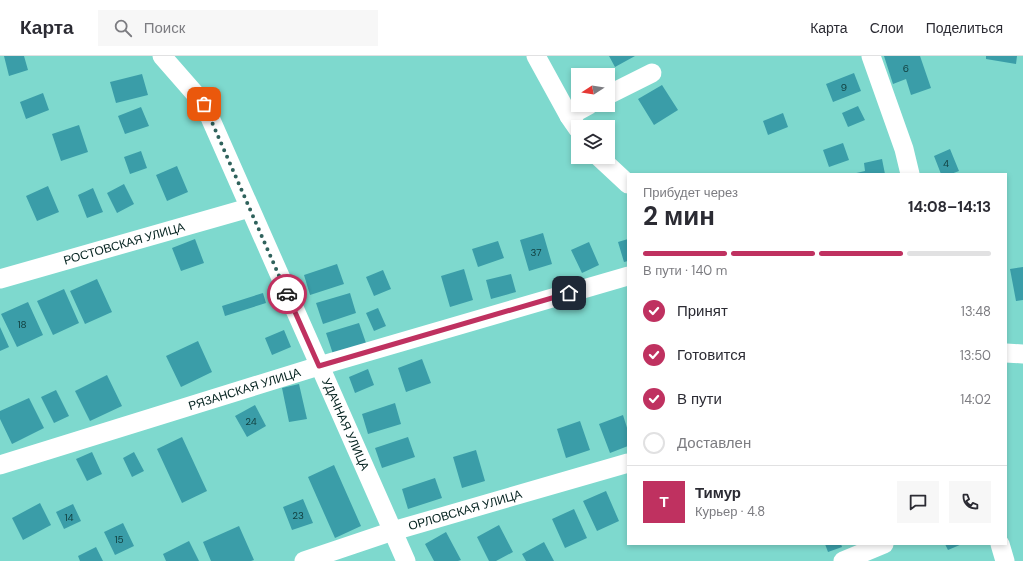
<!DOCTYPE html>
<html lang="ru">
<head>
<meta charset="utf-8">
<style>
	:root { --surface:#fff; --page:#f7f7f7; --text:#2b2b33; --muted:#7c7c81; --line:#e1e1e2; --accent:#bf3160 }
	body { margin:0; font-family:"DM Sans",sans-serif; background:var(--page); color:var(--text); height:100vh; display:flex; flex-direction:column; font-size:15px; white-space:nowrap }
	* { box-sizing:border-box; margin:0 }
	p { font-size:13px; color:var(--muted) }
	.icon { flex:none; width:22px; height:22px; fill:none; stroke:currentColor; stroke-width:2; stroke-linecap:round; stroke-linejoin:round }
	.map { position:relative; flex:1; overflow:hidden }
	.side { position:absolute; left:627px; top:117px; width:380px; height:372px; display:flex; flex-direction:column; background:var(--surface); border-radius:0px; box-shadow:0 2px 6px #0003 }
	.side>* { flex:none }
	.needle { width:26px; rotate:258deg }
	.fabs { position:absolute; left:571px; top:12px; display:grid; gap:8px }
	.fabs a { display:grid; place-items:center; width:44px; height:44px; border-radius:0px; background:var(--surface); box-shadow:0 2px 6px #0003; font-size:20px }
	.pin { position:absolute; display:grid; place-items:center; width:34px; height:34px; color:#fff; margin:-17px; border-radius:8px; box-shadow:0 2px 6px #0006 }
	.courier { position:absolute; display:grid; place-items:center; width:40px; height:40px; margin:-20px; border:3px solid #bf3160; border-radius:50%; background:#fff; color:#222; box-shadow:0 1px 5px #0007 }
	.overview em { font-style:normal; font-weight:700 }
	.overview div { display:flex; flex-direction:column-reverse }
	.overview { display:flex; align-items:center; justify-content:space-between; height:68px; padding:0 16px }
	h1 { font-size:26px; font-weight:700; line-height:30px }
	.bar { display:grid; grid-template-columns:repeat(4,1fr); gap:6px 4px; align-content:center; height:48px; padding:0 16px }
	.bar i { height:5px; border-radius:3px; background:var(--line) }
	.bar .on { background:var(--accent) }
	.bar p { grid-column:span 4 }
	.line { display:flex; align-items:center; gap:10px; padding:0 16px; border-top:1px solid var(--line) }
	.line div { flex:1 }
	.round { display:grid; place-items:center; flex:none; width:42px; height:42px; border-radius:0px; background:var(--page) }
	ol { padding:0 16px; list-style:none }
	li { display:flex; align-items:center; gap:12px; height:44px }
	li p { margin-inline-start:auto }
	li .icon { padding:4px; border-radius:50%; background:var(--accent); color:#fff; stroke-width:4 }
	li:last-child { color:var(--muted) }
	li i { width:22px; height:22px; border:2px solid var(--line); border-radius:50% }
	header { display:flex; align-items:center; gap:24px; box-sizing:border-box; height:56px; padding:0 20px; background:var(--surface); border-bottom:1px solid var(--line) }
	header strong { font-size:19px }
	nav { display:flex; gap:22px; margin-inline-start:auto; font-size:14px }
	.search { width:280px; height:36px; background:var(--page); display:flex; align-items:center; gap:10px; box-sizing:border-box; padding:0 14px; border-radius:0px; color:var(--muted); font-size:15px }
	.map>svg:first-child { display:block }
</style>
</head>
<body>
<header>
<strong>Карта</strong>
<div class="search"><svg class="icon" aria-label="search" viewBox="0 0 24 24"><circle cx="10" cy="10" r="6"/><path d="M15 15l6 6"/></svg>Поиск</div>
<nav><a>Карта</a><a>Слои</a><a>Поделиться</a></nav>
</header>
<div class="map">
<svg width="1023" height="505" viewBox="0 0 1023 505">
	<rect width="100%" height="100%" fill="#7ed9ce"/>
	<path fill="#3a9da8" d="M 4,0 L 24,0 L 28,14 L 9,20 Z
		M 609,0 L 635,0 L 615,11 Z
		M 884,0 L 920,0 L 931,32 L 911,39 L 906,23 L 893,28 Z
		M 986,0 L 1017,0 L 1016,8 L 986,3 Z
		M 854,17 L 861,35 L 833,46 L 826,28 Z
		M 142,18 L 148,39 L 116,47 L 110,26 Z
		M 662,29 L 678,54 L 654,69 L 638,43 Z
		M 43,37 L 49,54 L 26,63 L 20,46 Z
		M 858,50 L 865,64 L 848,71 L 842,57 Z
		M 141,51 L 149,70 L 125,78 L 118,60 Z
		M 783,57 L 788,71 L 768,79 L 763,65 Z
		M 79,69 L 88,96 L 61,105 L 52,78 Z
		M 843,87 L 849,104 L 829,111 L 823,94 Z
		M 950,93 L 959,115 L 951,118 L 941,118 L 934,100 Z
		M 141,95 L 147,112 L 130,118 L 124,101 Z
		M 882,103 L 885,118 L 852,118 L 865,115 L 864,107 Z
		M 177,110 L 188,136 L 167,145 L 156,119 Z
		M 124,128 L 134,148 L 117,157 L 107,137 Z
		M 48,130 L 59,156 L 37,165 L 26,140 Z
		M 93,132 L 103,156 L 87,162 L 78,139 Z
		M 543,177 L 552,208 L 529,215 L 520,184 Z
		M 195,183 L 204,207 L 181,215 L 172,192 Z
		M 628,183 L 628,205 L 624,206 L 618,186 Z
		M 498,185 L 504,202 L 478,211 L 472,193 Z
		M 589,186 L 599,209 L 582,217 L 571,194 Z
		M 337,208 L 344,228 L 310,239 L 304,219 Z
		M 1023,211 L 1023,244 L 1016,245 L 1010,213 Z
		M 464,213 L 473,244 L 450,251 L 441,220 Z
		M 383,214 L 391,233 L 374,240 L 366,221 Z
		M 511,218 L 516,236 L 491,243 L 486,224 Z
		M 97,223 L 112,256 L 85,268 L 70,235 Z
		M 64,233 L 79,267 L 53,279 L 37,245 Z
		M 263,237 L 266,247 L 225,260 L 222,250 Z
		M 350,237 L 356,257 L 323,268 L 316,247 Z
		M 28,246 L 43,279 L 17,291 L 1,258 Z
		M 378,252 L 386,270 L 374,275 L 366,257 Z
		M 359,267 L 366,287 L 333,298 L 326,277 Z
		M 0,271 L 9,291 L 0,295 Z
		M 284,274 L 291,291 L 272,299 L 265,282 Z
		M 198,285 L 212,316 L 181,331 L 166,300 Z
		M 422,303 L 431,327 L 406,336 L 398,312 Z
		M 368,313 L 374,329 L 355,337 L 349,321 Z
		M 107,319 L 122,350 L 90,365 L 75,335 Z
		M 299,328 L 307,363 L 289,366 L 282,332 Z
		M 56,334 L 69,360 L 54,367 L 41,341 Z
		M 29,342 L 44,372 L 12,388 L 0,363 L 0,355 Z
		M 395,347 L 401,368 L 368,378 L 362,358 Z
		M 255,349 L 266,370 L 247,381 L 235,360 Z
		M 623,359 L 628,375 L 628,390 L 610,397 L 599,368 Z
		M 580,365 L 590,394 L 566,402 L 557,373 Z
		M 182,381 L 207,435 L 182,447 L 157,393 Z
		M 408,381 L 415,401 L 382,412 L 375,392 Z
		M 476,394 L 485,425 L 462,432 L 453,401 Z
		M 92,396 L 102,418 L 87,425 L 76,403 Z
		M 134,396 L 144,415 L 132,421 L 123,402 Z
		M 334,409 L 361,470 L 335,482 L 308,421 Z
		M 435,422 L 442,442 L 408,453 L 402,433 Z
		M 606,435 L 619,465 L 597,475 L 583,445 Z
		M 303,443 L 313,467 L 292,474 L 283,451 Z
		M 40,447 L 51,469 L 23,484 L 12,462 Z
		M 73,448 L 81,465 L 64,473 L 56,456 Z
		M 574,453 L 587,482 L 565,492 L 552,463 Z
		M 123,467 L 134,490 L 115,499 L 104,476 Z
		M 499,469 L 513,496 L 496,505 L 489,505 L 477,481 Z
		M 239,470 L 254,504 L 251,505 L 211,505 L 203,486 Z
		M 446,476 L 461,504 L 458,505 L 434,505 L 425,488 Z
		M 189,485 L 199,505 L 166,505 L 163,498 Z
		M 544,486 L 554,505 L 526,505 L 522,498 Z
		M 825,488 L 841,488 L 842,491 L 828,496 Z
		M 945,488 L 962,488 L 948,494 Z
		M 96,491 L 103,505 L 80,505 L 78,500 Z"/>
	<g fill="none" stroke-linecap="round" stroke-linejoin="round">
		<g stroke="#fff" stroke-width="19">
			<path id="s1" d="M 162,0 L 204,48 L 406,505"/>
			<path d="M 536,0 L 569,60 L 578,73"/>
			<path d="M 871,0 L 904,93 L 910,118"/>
			<path d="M 608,39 L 652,17"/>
			<path d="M 569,60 L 589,49"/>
			<path d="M 599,101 L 628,128"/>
			<path id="s2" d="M 0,223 L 249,152"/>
			<path d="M 1006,297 L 1023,298"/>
			<path id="s3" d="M 0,409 L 319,310 L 628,220"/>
			<path d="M 1000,488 L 1005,505"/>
			<path id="s4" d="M 304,505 L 393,475 L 628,407"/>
			<path d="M 843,505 L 884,488"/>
		</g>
	</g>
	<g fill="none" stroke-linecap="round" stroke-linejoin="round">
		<path stroke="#2f625c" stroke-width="4" stroke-dasharray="0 7.2" d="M 204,48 L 287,238"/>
		<path stroke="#bf3160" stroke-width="5" d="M 287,238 L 319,310 L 569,237"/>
	</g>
	<g text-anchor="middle" stroke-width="4" stroke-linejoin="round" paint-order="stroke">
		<g font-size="10" fill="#124141">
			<text x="906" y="16">6</text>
			<text x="844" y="35">9</text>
			<text x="946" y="111">4</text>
			<text x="536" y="200">37</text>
			<text x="22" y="272">18</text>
			<text x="251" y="369">24</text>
			<text x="298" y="463">23</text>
			<text x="69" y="465">14</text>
			<text x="119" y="487">15</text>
		</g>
		<g font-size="12" fill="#04221f" stroke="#8be7db">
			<text dy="4" stroke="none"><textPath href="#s2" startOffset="129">РОСТОВСКАЯ УЛИЦА</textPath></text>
			<text dy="4" stroke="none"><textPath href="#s3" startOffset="256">РЯЗАНСКАЯ УЛИЦА</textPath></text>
			<text dy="4" stroke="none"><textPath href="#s1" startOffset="414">УДАЧНАЯ УЛИЦА</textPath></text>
			<text dy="4" stroke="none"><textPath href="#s4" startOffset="169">ОРЛОВСКАЯ УЛИЦА</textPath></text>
		</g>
	</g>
</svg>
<div class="fabs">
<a><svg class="needle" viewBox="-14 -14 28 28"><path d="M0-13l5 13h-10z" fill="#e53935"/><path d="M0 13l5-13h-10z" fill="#7c7c81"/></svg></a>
<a><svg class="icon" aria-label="layers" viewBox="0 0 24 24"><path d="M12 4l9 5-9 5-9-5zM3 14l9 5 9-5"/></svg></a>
</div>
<div class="pin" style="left:204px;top:48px;background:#ea580c"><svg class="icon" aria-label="bag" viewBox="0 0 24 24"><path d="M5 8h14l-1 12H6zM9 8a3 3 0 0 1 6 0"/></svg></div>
<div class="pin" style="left:569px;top:237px;background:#1f2937"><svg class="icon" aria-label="home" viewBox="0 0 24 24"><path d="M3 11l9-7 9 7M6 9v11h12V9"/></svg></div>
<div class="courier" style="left:287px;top:238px"><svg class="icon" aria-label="car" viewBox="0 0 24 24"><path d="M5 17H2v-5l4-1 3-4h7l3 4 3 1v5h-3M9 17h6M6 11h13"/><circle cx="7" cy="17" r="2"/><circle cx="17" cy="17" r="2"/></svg></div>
<section class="side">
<div class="overview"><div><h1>2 мин</h1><p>Прибудет через</p></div><em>14:08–14:13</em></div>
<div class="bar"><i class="on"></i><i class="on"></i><i class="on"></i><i></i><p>В пути · 140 m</p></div>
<ol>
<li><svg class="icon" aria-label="check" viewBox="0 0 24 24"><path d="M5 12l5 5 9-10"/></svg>Принят<p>13:48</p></li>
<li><svg class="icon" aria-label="check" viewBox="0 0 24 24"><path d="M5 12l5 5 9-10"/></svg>Готовится<p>13:50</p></li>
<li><svg class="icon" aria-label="check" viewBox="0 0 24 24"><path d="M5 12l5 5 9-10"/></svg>В пути<p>14:02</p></li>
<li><i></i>Доставлен</li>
</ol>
<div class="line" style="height:72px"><b class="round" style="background:var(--accent);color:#fff">Т</b><div><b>Тимур</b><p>Курьер · 4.8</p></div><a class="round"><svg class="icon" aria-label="chat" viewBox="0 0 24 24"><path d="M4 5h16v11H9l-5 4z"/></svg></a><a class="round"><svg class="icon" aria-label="phone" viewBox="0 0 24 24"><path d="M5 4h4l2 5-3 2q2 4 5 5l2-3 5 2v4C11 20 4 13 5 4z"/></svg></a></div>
</section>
</div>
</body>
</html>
